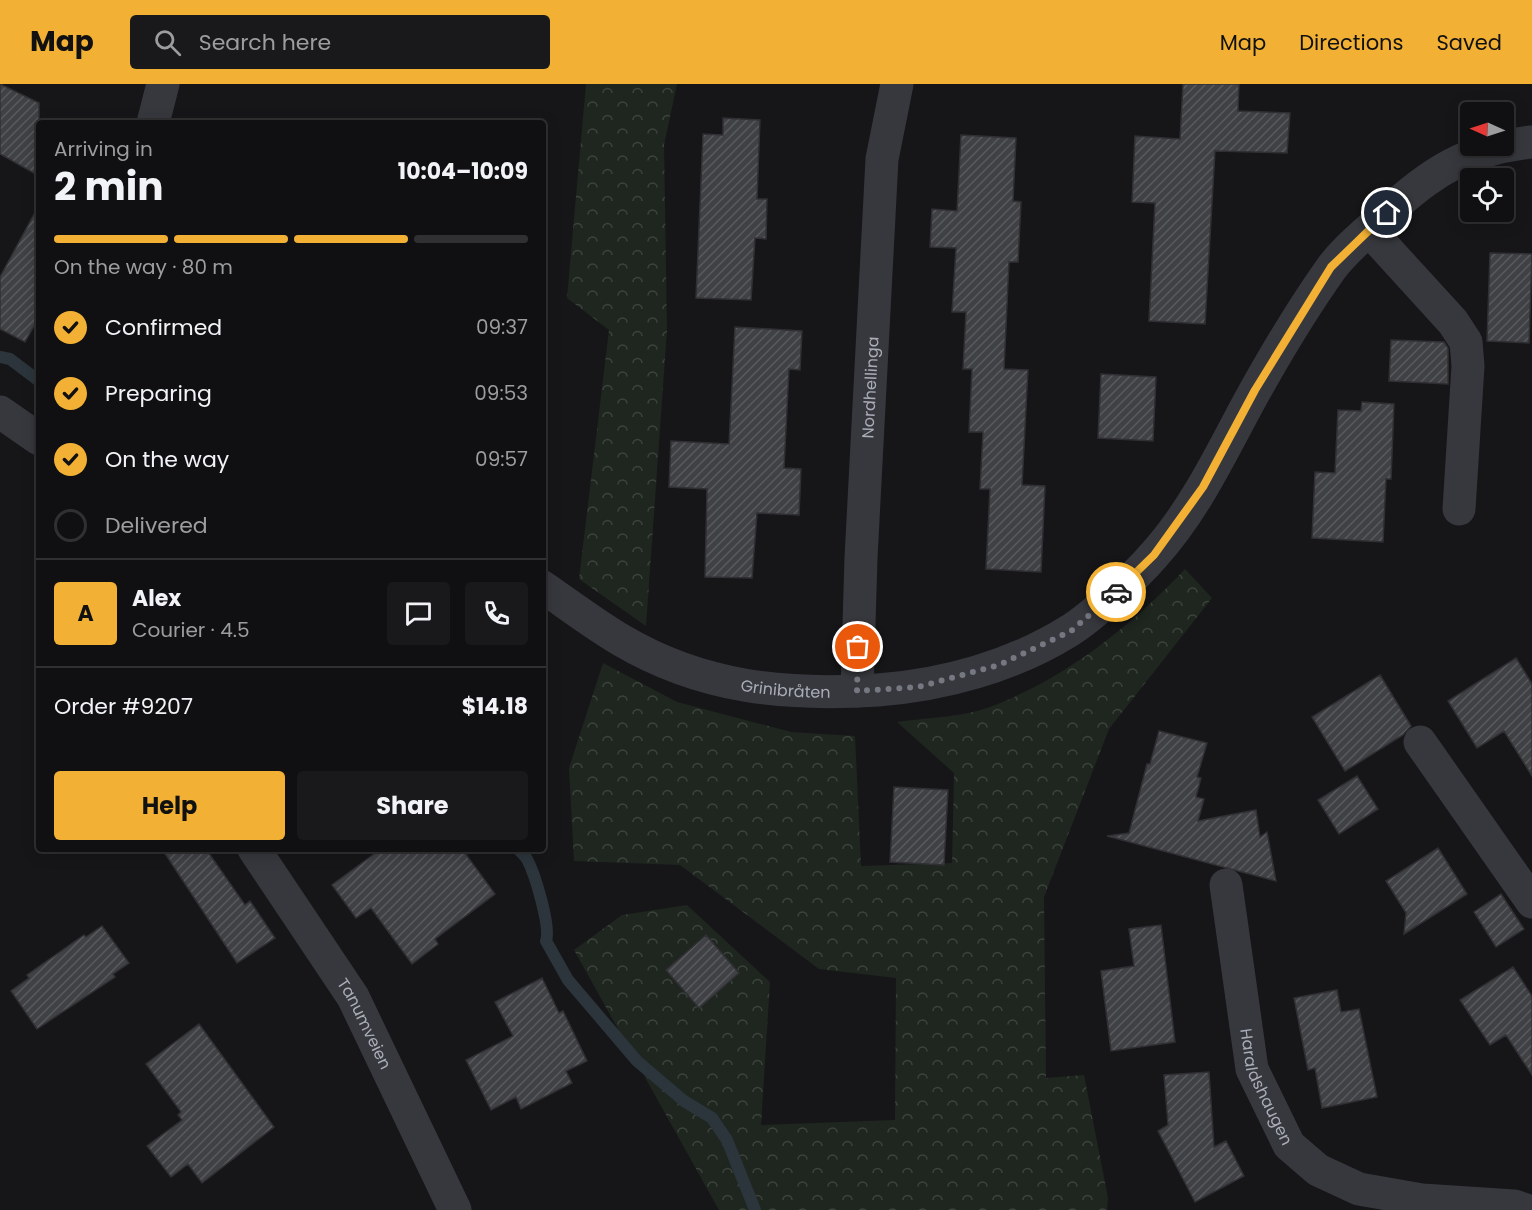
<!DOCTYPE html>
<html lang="en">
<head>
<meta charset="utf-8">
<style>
	:root { --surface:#101012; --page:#19191b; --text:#f1f3f6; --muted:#9c9d9f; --line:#303032; --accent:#f2b134 }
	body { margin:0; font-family:Poppins,sans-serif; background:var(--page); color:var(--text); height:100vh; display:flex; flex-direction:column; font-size:22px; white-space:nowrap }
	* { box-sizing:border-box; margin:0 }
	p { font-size:20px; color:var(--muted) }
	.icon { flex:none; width:33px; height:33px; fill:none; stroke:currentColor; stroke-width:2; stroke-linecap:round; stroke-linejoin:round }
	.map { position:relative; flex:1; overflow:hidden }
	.side { position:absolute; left:36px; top:36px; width:510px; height:732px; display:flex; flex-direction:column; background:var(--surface); border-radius:6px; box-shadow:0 3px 15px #0003,0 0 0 2px var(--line) }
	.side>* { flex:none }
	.needle { width:39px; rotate:273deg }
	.fabs { position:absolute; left:1460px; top:18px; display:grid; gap:12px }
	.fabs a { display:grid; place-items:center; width:54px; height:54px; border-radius:6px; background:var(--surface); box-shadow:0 3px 15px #0003,0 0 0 2px var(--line); font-size:30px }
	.pin { position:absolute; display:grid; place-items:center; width:51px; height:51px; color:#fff; margin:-26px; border:3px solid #fff; border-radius:50%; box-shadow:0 2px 6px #0007 }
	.courier { position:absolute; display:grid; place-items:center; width:60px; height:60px; margin:-30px; border:4px solid #f2b134; border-radius:50%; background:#fff; color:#222; box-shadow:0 2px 8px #0007 }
	.head em { font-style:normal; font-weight:700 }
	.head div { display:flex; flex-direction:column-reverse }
	.head { display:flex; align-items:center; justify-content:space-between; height:102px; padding:0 18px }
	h1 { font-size:39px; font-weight:700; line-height:45px }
	.bar { display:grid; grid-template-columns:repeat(4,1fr); gap:9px 6px; align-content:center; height:72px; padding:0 18px }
	.bar i { height:8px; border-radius:4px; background:var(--line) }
	.bar .selected { background:var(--accent) }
	.bar p { grid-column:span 4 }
	.line { display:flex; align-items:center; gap:15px; padding:0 18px; border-top:2px solid var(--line) }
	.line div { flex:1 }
	.round { display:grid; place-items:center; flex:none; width:63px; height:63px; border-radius:6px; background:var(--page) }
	ol { padding:0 18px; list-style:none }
	li { display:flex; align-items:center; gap:18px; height:66px }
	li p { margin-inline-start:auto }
	li .icon { padding:6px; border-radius:50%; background:var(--accent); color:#111; stroke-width:4 }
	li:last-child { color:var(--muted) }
	li i { width:33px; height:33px; border:3px solid var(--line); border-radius:50% }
	.primary-button { display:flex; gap:12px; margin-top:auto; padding:12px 18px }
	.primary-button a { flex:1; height:69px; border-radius:6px; background:var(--accent); color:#111; font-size:24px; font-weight:700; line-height:69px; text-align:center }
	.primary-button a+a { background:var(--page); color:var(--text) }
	header { display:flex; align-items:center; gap:36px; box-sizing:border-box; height:84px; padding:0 30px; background:var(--accent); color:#111 }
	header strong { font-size:28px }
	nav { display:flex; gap:33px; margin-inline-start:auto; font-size:21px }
	.search { width:420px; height:54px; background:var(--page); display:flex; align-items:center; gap:15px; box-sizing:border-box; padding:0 21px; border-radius:6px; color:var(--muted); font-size:22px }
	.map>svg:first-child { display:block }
</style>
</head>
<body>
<header>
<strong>Map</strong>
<div class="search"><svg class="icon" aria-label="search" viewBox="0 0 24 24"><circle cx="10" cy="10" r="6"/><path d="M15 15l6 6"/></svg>Search here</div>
<nav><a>Map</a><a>Directions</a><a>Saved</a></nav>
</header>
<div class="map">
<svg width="1532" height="1126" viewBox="0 0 1532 1126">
	<defs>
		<pattern id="forest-crowns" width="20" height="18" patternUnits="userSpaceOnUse" patternTransform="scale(1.5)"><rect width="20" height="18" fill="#1e261f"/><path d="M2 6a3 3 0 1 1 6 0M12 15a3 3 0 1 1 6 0" fill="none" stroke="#3c433d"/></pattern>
		<pattern id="building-hatch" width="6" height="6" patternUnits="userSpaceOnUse" patternTransform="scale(1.5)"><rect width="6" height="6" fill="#404145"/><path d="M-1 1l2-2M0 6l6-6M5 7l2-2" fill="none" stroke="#595a5e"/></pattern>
	</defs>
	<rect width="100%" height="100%" fill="#161618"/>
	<path fill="url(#forest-crowns)" d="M 586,0 L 677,0 L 664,61 L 667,246 L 646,542 L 579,495 L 609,246 L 567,214 Z
		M 1185,485 L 1212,514 L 1109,645 L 1044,813 L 1046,994 L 1084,991 L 1108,1114 L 1107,1126 L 719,1126 L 574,866 L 622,831 L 687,821 L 770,898 L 761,1041 L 895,1036 L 896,894 L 819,885 L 680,781 L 574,777 L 569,684 L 603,579 L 677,618 L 791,648 L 855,652 L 861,782 L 952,779 L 954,689 L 897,638 C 924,634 962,633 987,624 C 1064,596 1130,543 1185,485 Z"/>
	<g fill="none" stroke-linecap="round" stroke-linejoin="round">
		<path stroke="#2c353c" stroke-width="12" d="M 0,273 L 10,275 L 39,297
			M 518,765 C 521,768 525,772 527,775 C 535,790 551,843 546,857 L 568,896 L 637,977 L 684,1017 L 712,1034 L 727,1056 L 755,1126"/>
	</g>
	<path fill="url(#building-hatch)" stroke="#303034" stroke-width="1.5" d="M 0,0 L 39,19 L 39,92 L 0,70 Z
		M 1183,0 L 1239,0 L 1238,27 L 1290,29 L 1287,69 L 1215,67 L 1205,240 L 1149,237 L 1155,119 L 1132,118 L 1135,52 L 1180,55 Z
		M 723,34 L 760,36 L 757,115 L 767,115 L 766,155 L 755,154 L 751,216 L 696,214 L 703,50 L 723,51 Z
		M 961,51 L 1016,54 L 1013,117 L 1021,118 L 1018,178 L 1009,178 L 1004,285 L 1028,286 L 1022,401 L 1045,402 L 1041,488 L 986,485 L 990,405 L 980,405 L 983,348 L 969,348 L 972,285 L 963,285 L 966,228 L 952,228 L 956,164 L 930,163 L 932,125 L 957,127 Z
		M 39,121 L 39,233 L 25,258 L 0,245 L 0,193 Z
		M 1490,169 L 1532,170 L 1529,259 L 1487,257 Z
		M 735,243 L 802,247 L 800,286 L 789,285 L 784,384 L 801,385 L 799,431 L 757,429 L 752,494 L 705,493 L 707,405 L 669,403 L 671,357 L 729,360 Z
		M 1391,256 L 1444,258 L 1448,264 L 1448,300 L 1389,297 Z
		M 1101,290 L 1156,293 L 1153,357 L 1098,354 Z
		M 1362,318 L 1394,320 L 1391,395 L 1386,395 L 1383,458 L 1312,454 L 1315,388 L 1335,389 L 1338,326 L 1361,327 Z
		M 1516,574 L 1532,600 L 1532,692 L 1504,647 L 1477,664 L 1448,617 Z
		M 1380,591 L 1411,642 L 1403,651 L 1345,687 L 1312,633 Z
		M 1159,647 L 1207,659 L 1197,693 L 1201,694 L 1196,713 L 1204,715 L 1198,737 L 1256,726 L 1260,753 L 1267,748 L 1276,797 L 1107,752 L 1129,749 L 1147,680 L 1150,680 Z
		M 1357,692 L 1378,725 L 1339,750 L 1318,716 Z
		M 894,703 L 948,706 L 944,781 L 890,778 Z
		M 1438,764 L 1467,810 L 1404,850 L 1406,829 L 1386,797 Z
		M 162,765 L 206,765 L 245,821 L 250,817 L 275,854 L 237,879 Z
		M 381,765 L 462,765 L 495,810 L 435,855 L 438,860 L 412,880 L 371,824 L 356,834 L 332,801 Z
		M 1501,810 L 1524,845 L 1496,863 L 1474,828 Z
		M 1161,841 L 1175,958 L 1111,967 L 1101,887 L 1134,882 L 1129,845 Z
		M 102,842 L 129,879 L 113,890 L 115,893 L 37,945 L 11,907 L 29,894 L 27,891 L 84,851 L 86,853 Z
		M 706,851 L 739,889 L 699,924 L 666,886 Z
		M 1513,883 L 1532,912 L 1532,991 L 1506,951 L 1490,961 L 1460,916 Z
		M 542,894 L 559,929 L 563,927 L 587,977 L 566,987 L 572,999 L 521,1025 L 516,1013 L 491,1026 L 466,976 L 513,952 L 495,918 Z
		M 1337,906 L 1341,928 L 1359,925 L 1377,1013 L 1322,1024 L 1315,984 L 1308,986 L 1294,914 Z
		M 199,940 L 274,1043 L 202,1099 L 188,1080 L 171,1093 L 147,1062 L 182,1036 L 178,1031 L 181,1028 L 146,980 Z
		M 1209,988 L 1214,1063 L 1226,1057 L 1244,1092 L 1195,1118 L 1158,1047 L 1168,1041 L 1164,991 Z"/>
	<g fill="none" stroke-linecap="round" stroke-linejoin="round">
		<g stroke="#37383d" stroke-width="33">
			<path d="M 153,39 L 163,0"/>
			<path d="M 1369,146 L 1453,238 L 1466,258 L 1468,282 L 1459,425"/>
			<path d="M 0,328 L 39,355"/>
			<path id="s1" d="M 543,503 C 569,521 594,540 621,556 C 702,604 786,612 878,606 C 944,601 1013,582 1069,547 C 1092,533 1136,492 1154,471 C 1192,429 1218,376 1244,327 C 1270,279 1299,230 1330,186 C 1344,166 1366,149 1383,133 C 1430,88 1467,65 1532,58"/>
			<path id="s2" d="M 857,607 L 861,474 L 882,75 L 897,0"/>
			<path d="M 1420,658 L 1532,818"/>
			<path id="s3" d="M 254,765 L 353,913 L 455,1126"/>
			<path id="s4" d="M 1226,801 L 1252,985 L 1289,1061 L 1318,1086 L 1359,1105 L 1422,1116 L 1514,1122 L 1526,1126"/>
		</g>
	</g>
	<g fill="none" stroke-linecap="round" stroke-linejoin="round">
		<path stroke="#757880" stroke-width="6" stroke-dasharray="0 10.8" d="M 858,563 L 857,607 L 918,603 L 999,581 L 1071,547 L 1116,508"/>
		<path stroke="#f2b134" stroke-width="8" d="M 1116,508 L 1154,471 L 1203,403 L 1255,306 L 1331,183 L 1387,129"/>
	</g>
	<g text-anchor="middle" stroke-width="5" stroke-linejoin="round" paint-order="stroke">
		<g font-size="16" fill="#a8adb8" stroke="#111113">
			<text dy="6" stroke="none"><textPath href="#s2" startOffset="304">Nordhellinga</textPath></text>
			<text dy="6" stroke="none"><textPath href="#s1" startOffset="268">Grinibråten</textPath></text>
			<text dy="6" stroke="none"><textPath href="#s3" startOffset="207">Tanumveien</textPath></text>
			<text dy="6" stroke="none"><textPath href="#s4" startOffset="207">Haraldshaugen</textPath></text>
		</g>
	</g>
</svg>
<div class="fabs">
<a><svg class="needle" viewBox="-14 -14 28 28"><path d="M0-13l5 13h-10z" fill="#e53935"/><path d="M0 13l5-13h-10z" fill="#9c9d9f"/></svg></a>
<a><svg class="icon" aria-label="locate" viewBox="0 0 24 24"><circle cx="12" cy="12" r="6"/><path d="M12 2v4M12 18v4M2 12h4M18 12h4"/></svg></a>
</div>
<div class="pin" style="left:858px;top:563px;background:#ea580c"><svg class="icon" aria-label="bag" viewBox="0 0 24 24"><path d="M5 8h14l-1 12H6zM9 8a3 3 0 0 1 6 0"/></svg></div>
<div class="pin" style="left:1387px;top:129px;background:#1f2937"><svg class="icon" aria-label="home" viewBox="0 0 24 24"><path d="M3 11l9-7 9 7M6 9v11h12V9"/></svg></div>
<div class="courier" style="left:1116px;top:508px"><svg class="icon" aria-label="car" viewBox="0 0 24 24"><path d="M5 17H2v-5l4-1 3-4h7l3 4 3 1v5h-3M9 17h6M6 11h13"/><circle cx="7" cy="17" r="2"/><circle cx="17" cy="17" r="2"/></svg></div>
<section class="side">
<div class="head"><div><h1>2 min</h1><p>Arriving in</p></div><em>10:04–10:09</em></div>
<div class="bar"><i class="selected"></i><i class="selected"></i><i class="selected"></i><i></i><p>On the way · 80 m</p></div>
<ol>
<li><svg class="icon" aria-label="check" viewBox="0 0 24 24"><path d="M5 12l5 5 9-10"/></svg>Confirmed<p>09:37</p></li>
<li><svg class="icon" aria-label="check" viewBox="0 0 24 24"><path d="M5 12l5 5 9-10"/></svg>Preparing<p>09:53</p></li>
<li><svg class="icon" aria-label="check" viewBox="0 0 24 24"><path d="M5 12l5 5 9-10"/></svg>On the way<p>09:57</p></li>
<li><i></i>Delivered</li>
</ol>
<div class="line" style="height:108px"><b class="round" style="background:var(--accent);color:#111">A</b><div><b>Alex</b><p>Courier · 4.5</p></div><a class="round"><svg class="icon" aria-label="chat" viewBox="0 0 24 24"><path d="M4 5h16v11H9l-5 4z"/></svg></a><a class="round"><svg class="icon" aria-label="phone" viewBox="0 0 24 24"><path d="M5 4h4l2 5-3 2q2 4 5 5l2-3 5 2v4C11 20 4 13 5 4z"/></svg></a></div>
<div class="line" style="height:78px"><div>Order #9207</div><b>$14.18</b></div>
<div class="primary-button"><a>Help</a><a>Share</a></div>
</section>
</div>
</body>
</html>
